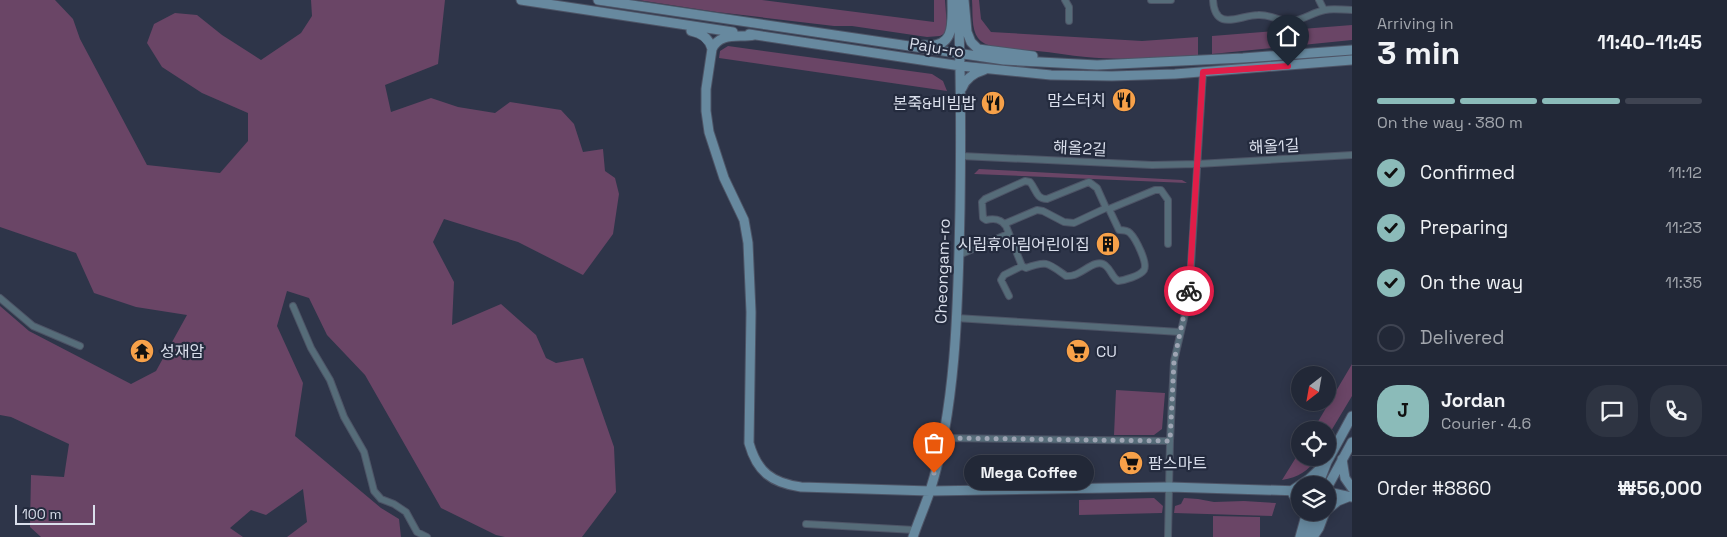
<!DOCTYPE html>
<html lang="en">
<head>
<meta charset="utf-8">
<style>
	:root { --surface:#222837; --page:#2e3442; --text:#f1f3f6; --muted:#a2a6ad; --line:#3f4452; --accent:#8bbbb9 }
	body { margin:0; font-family:"Space Grotesk","Noto Sans KR",sans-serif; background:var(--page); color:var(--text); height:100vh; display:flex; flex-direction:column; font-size:19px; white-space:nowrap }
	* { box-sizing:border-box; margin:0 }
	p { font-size:16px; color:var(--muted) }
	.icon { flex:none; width:28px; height:28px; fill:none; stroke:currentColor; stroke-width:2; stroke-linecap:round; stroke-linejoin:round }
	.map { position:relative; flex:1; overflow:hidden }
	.details { display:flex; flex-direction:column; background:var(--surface); width:375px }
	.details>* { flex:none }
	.needle { width:32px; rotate:211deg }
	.controls { position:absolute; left:1291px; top:366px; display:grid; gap:10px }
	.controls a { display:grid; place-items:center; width:45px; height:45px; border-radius:50%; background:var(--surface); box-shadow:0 2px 12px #0003,0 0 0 1px var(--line); font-size:25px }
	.scale { position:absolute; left:15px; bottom:12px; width:80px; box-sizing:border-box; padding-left:5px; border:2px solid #dadfec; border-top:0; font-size:14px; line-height:18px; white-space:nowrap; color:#dadfec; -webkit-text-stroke:4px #242b3e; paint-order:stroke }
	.pin { position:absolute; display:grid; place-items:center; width:42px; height:42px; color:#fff; margin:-51px -21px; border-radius:50% 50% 50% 0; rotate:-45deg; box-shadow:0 0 5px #0007 }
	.pin .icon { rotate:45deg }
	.courier { position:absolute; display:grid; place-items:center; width:50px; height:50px; margin:-25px; border:4px solid #e11d48; border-radius:50%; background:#fff; color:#222; box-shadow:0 1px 6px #0007 }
	.bubble { position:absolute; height:35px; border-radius:18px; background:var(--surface); box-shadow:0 2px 12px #0003,0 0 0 1px var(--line); font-size:16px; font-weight:700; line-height:35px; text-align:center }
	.overview em { font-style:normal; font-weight:700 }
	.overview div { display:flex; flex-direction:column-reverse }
	.overview { display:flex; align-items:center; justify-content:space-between; height:85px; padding:0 25px }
	h1 { font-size:32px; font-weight:700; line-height:38px }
	.bar { display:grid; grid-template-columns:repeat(4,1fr); gap:8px 5px; align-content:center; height:60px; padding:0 25px }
	.bar i { height:6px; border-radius:4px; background:var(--line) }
	.bar .selected { background:var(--accent) }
	.bar p { grid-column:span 4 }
	.line { display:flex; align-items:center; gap:12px; padding:0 25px; border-top:1px solid var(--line) }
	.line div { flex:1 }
	.round { display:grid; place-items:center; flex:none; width:52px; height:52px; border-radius:20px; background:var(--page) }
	ol { padding:0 25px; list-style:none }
	li { display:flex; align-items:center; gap:15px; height:55px }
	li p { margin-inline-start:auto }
	li .icon { padding:5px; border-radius:50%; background:var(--accent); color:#111; stroke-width:4 }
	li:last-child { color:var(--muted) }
	li i { width:28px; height:28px; border:2px solid var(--line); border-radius:50% }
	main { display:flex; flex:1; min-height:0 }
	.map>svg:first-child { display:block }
</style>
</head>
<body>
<main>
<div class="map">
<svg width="1352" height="537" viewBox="0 0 1352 537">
	<rect width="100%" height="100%" fill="#2e3549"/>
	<path fill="#6a4566" d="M 0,0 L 55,0 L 73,19 L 80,39 L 147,165 L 220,173 L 248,141 L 248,113 L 202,93 L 162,67 L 147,43 L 154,24 L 175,13 L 197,15 L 222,35 L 261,60 L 301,33 L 312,16 L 311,0 L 445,0 L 438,64 L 385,85 L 391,112 L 431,98 L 458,107 L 495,113 L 510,102 L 561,110 L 574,124 L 583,152 L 603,149 L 605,171 L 615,178 L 619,194 L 613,234 L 583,275 L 518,242 L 444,219 L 433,242 L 454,282 L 452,325 L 501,304 L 536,335 L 546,358 L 556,363 L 583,358 L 614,447 L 616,492 L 582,537 L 505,537 L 496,535 L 441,508 L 365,375 L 327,335 L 309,298 L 287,291 L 277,326 L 303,383 L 295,436 L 381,508 L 399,519 L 401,537 L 287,537 L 307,522 L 303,489 L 266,515 L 251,510 L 230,528 L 243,537 L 41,537 L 30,527 L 31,475 L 64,477 L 69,444 L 11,417 L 0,415 L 0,306 L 29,331 L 131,384 L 156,371 L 187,315 L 136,307 L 94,293 L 76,253 L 0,227 Z
		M 638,0 L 762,0 L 934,22 L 934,0 L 945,0 L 947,27 L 945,33 L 940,36 L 927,37 L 852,26 L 834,26 L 717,12 Z
		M 972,0 L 979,0 L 981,19 L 991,32 L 1142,41 L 1198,37 L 1198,55 C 1161,57 1123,61 1086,57 C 1070,56 1053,52 1037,51 C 1022,49 987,51 978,38 C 971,29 973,11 972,0 Z
		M 1352,25 L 1352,40 L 1212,54 L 1212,36 Z
		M 728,46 L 932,74 L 943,81 L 947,91 L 719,58 L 720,51 Z
		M 979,169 L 1182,180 L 1187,183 L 974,174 Z
		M 1352,364 L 1352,396 L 1328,436 L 1328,430 L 1313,430 Z
		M 1116,390 L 1165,393 L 1162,429 L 1154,435 L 1114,435 Z
		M 1300,451 L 1300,458 L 1317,458 C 1308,471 1299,477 1282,480 Z
		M 1154,498 L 1163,506 L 1162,513 L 1079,515 L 1079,500 Z
		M 1184,498 L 1198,499 L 1214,502 L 1244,501 L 1276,503 L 1272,516 L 1174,513 L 1175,506 L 1181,504 Z
		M 1213,516 L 1260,517 L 1260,537 L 1213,537 Z"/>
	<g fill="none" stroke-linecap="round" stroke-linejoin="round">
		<g stroke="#4d5466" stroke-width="8">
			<path id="street" d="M 1065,0 L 1069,7 L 1069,21
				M 1151,0 L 1171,0
				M 1213,0 C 1215,33 1240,15 1258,15 C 1270,14 1280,22 1292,21 C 1304,20 1313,12 1325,10 C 1333,8 1343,10 1352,10
				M 1319,0 L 1324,10
				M 961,156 L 1152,165 L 1197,164 L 1352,155
				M 1109,209 L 1119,230 C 1123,230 1127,230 1130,233 C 1136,239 1148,263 1144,270 C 1140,276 1125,280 1118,281 C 1112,277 1111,270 1106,266 C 1097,257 1083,273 1074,275 C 1072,276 1067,276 1066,276 C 1048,263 1047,260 1026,268 L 1022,266 L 1006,226 C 1001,219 995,218 986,220 L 983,218 L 982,202 L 985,199 L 1025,181 L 1030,182 C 1036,189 1036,199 1047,199 L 1089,182 L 1097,188 L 1106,208 L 1109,209 L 1155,190 L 1161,190 L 1168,200 L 1168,244
				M 1004,224 L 1037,210 L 1043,211 L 1064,222 L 1074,223 L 1106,208
				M 959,255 L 1008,234
				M 1009,296 L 1001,280 L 1004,275 L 1022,266
				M 0,298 L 33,326 L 80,346
				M 293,306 L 311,348 L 330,380 L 344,417 L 364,452 L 374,491 L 381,499 L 394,504 L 406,512 L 417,532 L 427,537
				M 956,318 L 1180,332
				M 942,438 L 1170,441
				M 806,524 L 915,530
				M 1168,537 L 1170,441 L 1174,361 L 1189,297 L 1203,72"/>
		</g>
		<g stroke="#4d5466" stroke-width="11">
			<path id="secondary" d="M 521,0 L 733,32
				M 598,0 L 1004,60 L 1097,65 L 1243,58 L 1352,50
				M 964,0 L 967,32 L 971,42 L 978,49 L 1033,56
				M 691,31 C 702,33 709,38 712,49
				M 749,34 L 961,66 L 1051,75 L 1112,76 L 1175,74 L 1352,60
				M 754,35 C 739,38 720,32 712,49 L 706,89 L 706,111 L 709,132 L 724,178 L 744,220 L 748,243 L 751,312 L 749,443 C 757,472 772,483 801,487 L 930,491 L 1169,487 L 1300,491
				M 924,45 C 956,49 952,22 952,0
				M 962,88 C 966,78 974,73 984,70
				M 1342,459 L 1345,478 L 1352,488
				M 1318,485 L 1327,462 L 1352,416
				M 1328,486 L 1352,442
				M 1328,492 L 1352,497
				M 1300,506 L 1291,491 L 1309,479 L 1325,464
				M 1328,509 L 1338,501 L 1348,497
				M 913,537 C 918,522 925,506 930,491 C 957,405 958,298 960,209 C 961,139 961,70 958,0
				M 1300,537 L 1307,512
				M 1309,537 L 1316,512
				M 1313,537 L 1319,528 L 1325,512"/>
		</g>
		<use href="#street" stroke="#566c79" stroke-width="6"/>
		<use href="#secondary" stroke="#67899f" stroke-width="9"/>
	</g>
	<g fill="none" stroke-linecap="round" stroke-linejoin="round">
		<path stroke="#9ea4b3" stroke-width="5" stroke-dasharray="0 9" d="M 934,473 L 942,438 L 1170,441 L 1174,361 L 1189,291"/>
		<path stroke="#e11d48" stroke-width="6" d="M 1189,291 L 1203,72 L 1288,66"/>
	</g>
	<defs>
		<g id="restaurant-disc" transform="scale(1.25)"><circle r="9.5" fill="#f7a149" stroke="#242b3e"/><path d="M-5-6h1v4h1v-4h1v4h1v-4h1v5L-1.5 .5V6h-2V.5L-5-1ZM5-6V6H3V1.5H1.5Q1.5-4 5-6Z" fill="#111"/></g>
		<g id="building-disc" transform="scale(1.25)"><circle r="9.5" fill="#f7a149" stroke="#242b3e"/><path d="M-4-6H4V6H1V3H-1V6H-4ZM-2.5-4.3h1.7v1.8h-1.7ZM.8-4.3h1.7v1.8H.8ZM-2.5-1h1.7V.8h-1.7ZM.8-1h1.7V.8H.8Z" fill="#111"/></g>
		<g id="temple-disc" transform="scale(1.25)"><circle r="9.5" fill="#f7a149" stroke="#242b3e"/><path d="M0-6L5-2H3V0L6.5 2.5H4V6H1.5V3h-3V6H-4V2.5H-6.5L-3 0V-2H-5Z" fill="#111"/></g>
		<g id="supermarket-disc" transform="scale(1.25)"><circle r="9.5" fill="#f7a149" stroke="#242b3e"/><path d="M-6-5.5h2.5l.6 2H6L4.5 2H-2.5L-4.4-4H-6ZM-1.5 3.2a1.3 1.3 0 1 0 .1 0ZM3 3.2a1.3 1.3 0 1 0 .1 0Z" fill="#111"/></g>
	</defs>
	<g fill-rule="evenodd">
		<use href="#restaurant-disc" x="1124" y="100"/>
		<use href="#restaurant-disc" x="993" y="103"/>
		<use href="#building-disc" x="1108" y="244"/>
		<use href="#temple-disc" x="142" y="351"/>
		<use href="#supermarket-disc" x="1078" y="351"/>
		<use href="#supermarket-disc" x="1131" y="463"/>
	</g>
	<g text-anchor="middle" stroke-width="4.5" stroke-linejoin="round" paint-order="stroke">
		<g font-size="16" fill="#dadfec" stroke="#242b3e">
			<text transform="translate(937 47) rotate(9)" y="6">Paju-ro</text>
			<text transform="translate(1274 146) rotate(-3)" y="6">해올1길</text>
			<text transform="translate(1080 148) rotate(3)" y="6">해올2길</text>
			<text transform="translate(942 271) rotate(-88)" y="6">Cheongam-ro</text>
		</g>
		<g font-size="16" fill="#dadfec" stroke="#242b3e" text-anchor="end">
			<text x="1106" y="106">맘스터치</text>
			<text x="976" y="109">본죽&amp;비빔밥</text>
			<text x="1090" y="250">시립휴아림어린이집</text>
			<text x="160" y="357" text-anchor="start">성재암</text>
			<text x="1096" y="357" text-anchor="start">CU</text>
			<text x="1148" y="469" text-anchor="start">팜스마트</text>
		</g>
	</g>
</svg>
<div class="controls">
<a><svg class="needle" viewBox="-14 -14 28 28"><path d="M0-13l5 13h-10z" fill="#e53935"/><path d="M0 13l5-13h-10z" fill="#a2a6ad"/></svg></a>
<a><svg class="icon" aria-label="locate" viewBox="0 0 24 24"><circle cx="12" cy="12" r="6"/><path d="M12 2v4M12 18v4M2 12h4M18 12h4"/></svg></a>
<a><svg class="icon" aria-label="layers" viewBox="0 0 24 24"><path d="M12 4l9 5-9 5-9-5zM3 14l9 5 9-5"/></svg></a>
</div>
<div class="scale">100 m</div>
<div class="pin" style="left:934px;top:473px;background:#ea580c"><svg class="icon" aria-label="bag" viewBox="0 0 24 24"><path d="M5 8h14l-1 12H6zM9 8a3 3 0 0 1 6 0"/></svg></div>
<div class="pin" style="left:1288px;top:66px;background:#1f2937"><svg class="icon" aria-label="home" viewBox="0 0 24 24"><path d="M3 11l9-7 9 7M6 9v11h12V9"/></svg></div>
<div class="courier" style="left:1189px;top:291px"><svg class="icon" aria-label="bike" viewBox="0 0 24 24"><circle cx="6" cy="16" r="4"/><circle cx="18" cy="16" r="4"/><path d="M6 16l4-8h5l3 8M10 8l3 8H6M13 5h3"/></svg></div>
<div class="bubble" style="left:964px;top:455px;width:130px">Mega Coffee</div>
</div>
<section class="details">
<div class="overview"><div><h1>3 min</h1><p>Arriving in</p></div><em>11:40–11:45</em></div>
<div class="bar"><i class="selected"></i><i class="selected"></i><i class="selected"></i><i></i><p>On the way · 380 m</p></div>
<ol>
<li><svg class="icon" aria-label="check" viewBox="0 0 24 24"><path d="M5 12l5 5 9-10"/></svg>Confirmed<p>11:12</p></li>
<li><svg class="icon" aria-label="check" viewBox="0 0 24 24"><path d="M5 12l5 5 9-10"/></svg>Preparing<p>11:23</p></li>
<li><svg class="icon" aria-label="check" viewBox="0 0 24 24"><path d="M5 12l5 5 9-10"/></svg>On the way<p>11:35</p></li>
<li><i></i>Delivered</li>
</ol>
<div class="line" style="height:90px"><b class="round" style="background:var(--accent);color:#111">J</b><div><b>Jordan</b><p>Courier · 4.6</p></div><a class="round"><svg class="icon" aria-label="chat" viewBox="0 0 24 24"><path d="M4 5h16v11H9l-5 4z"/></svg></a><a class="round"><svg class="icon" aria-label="phone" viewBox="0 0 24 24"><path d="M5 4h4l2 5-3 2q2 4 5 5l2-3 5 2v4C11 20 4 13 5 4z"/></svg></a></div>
<div class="line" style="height:65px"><div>Order #8860</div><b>₩56,000</b></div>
</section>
</main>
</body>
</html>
